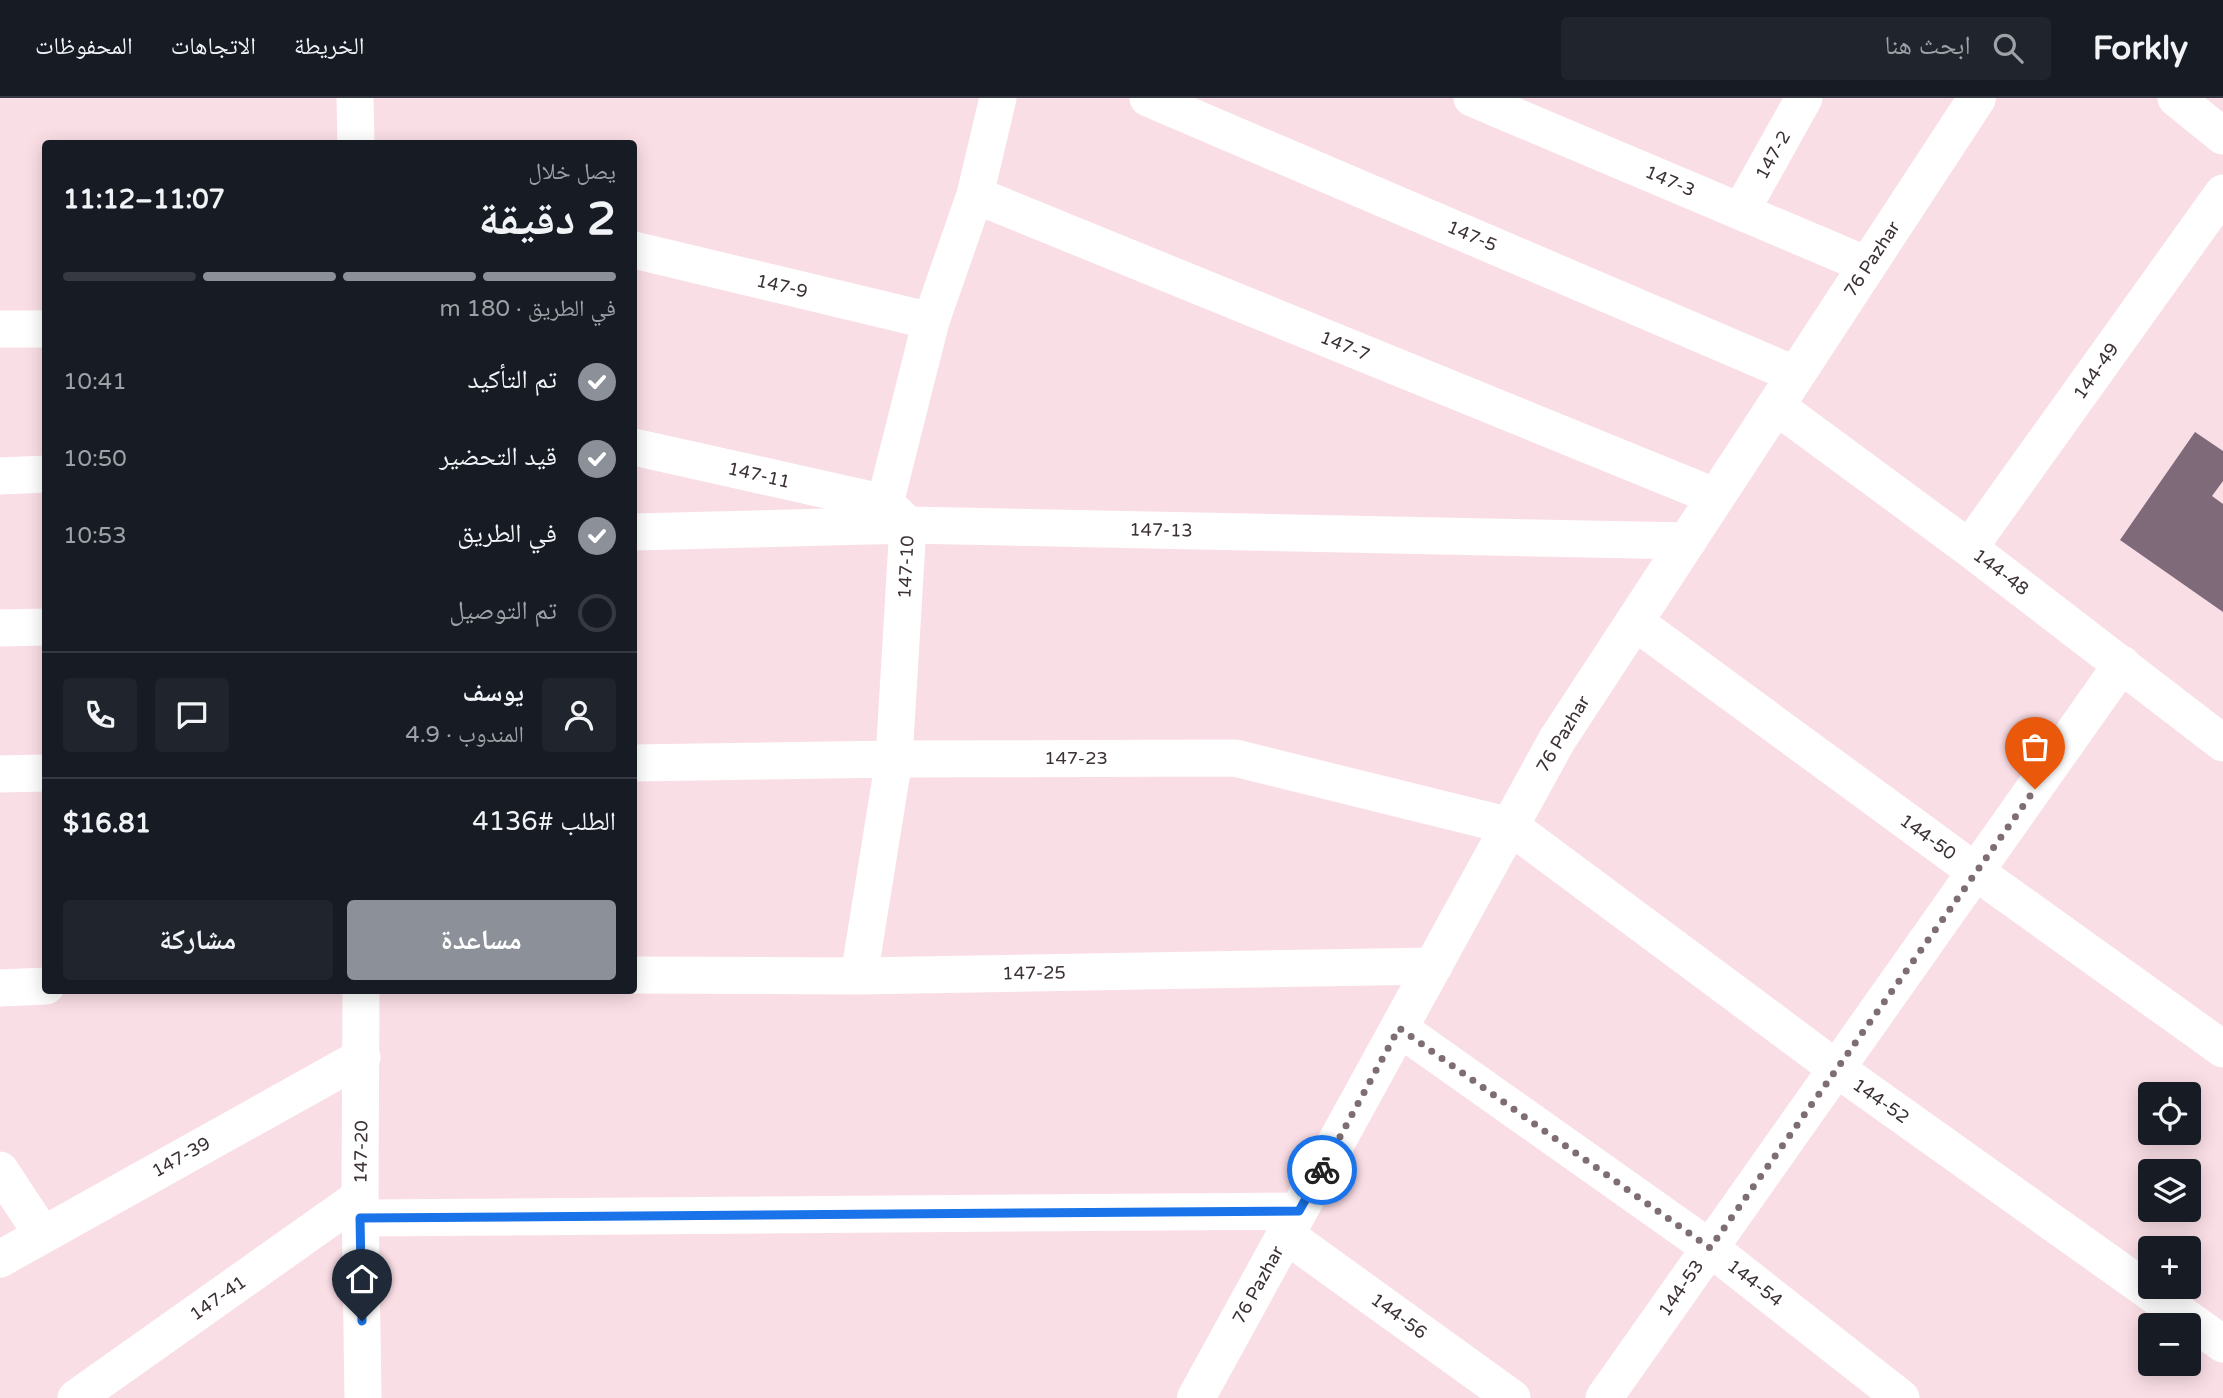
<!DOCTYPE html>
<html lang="ar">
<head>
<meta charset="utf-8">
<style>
	:root { --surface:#171b24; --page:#20242c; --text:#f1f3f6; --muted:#9ea1a6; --line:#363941; --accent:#8c9099 }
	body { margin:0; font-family:"Varela Round","Noto Naskh Arabic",sans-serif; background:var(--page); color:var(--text); direction:rtl; height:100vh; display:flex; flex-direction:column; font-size:26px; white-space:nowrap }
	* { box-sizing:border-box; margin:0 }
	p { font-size:23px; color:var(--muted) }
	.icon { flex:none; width:38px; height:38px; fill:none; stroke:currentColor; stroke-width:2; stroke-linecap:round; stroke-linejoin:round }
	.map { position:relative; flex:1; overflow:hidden; direction:ltr }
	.panel { position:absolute; left:42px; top:42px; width:595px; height:854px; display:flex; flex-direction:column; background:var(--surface); border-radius:7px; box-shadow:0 4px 18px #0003; direction:rtl }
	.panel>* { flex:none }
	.buttons { position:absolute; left:2138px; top:984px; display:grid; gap:14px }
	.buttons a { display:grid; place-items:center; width:63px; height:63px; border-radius:7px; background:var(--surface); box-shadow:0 4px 18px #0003; font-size:35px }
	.pin { position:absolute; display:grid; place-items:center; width:60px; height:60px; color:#fff; margin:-72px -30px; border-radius:50% 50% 50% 0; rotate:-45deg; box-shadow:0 0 7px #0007 }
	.pin .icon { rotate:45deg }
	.courier { position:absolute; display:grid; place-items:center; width:70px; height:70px; margin:-35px; border:5px solid #1a73e8; border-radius:50%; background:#fff; color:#222; box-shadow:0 2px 9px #0007 }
	.head em { font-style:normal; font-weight:800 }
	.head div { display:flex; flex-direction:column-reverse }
	.head { display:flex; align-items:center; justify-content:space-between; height:119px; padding:0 21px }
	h1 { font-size:46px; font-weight:800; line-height:52px }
	.bar { display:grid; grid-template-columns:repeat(4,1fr); gap:10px 7px; align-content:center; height:84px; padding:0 21px }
	.bar i { height:9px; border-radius:5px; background:var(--line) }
	.bar .current { background:var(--accent) }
	.bar p { grid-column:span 4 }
	.line { display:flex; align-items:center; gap:18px; padding:0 21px; border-top:2px solid var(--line) }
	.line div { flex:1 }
	.round { display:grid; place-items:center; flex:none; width:74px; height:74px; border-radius:7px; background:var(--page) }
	ol { padding:0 21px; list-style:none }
	li { display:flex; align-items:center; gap:21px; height:77px }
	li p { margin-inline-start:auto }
	li .icon { padding:7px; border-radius:50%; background:var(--accent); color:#fff; stroke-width:4 }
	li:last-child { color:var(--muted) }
	li i { width:38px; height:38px; border:4px solid var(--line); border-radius:50% }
	.cta { display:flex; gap:14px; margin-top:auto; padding:14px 21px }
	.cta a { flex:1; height:80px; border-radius:7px; background:var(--accent); color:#fff; font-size:28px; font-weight:800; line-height:80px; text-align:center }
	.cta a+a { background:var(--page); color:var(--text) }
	header { display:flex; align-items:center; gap:42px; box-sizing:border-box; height:98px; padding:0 35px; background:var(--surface); border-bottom:2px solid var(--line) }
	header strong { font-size:33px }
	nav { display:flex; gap:38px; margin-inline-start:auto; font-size:24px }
	.search { width:490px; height:63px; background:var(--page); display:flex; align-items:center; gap:18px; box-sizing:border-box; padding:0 24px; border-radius:7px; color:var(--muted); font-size:26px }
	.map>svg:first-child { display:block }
</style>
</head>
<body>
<header>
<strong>Forkly</strong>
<div class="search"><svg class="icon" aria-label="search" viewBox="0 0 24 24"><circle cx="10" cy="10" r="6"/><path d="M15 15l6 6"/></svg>ابحث هنا</div>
<nav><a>الخريطة</a><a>الاتجاهات</a><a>المحفوظات</a></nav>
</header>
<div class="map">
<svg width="2223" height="1300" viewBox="0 0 2223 1300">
	<rect width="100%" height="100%" fill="#fadee5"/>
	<path fill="#7e6a78" d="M 2195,334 L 2223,353 L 2223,383 L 2212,398 L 2223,406 L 2223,514 L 2120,442 Z"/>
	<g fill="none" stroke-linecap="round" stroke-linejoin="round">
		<path stroke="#fff" stroke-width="37" d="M 355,0 L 356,46
			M 1148,0 L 1796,277
			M 1472,0 L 1867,167
			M 2176,0 L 2223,38
			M 975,97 L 1716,399
			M 1741,113 L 1804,0
			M 634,152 L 931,223
			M 0,231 L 46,231
			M 1776,308 L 1969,450 L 2223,645
			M 634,349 L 885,405 L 908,427 L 894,661 L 859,878
			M 0,378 L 46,376
			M 885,405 L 931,223 L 975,97 L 998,0
			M 634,434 L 908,427 L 1688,443
			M 1969,450 L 2223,95
			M 1635,524 L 1976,774 L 2223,951
			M 0,530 L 46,529
			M 634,665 L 894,661 L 1235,660 L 1510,728 L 1837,971 L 2223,1246
			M 0,676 L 46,675
			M 634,877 L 859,878 L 1434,868
			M 0,890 L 46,888
			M 361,892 L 360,1099 L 363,1300
			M 1399,930 L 1710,1150 L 1901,1300
			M 0,1072 L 42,1136
			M 360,1120 L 1299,1113
			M 1286,1137 L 1512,1300
			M 0,1161 L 362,959
			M 76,1300 L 360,1099
			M 1604,1300 L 2122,566"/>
		<path stroke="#fff" stroke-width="38" d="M 1196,1300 L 1557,642 L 1977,0"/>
	</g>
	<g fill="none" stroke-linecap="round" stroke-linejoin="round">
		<path stroke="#7e6e72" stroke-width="7" stroke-dasharray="0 12.6" d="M 1322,1072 L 1399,930 L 1710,1150 L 2035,691"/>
		<path stroke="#1a73e8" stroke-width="9" d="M 362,1223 L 360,1120 L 1299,1113 L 1322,1072"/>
	</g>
	<g text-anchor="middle" stroke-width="7" stroke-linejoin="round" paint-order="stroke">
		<g font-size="18" fill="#3c3134" stroke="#fff">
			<text transform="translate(1773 57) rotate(-61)" y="6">147-2</text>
			<text transform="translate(1670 83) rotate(23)" y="6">147-3</text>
			<text transform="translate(1472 138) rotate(23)" y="6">147-5</text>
			<text transform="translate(1872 161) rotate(-57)" y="6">76 Pazhar</text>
			<text transform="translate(782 188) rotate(13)" y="6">147-9</text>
			<text transform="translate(1345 248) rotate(22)" y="6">147-7</text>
			<text transform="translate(2096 273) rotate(-55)" y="6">144-49</text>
			<text transform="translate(759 377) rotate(13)" y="6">147-11</text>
			<text transform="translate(1161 432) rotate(1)" y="6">147-13</text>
			<text transform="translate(906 469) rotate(-87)" y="6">147-10</text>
			<text transform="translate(2001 474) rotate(37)" y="6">144-48</text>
			<text transform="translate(1563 636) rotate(-59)" y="6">76 Pazhar</text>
			<text x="1076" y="666">147-23</text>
			<text transform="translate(1928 739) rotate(36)" y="6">144-50</text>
			<text transform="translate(1034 875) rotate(-1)" y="6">147-25</text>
			<text transform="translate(1881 1003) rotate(35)" y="6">144-52</text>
			<text transform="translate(361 1054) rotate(-89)" y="6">147-20</text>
			<text transform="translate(181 1059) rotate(-29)" y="6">147-39</text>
			<text transform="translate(1755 1185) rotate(38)" y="6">144-54</text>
			<text transform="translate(1258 1187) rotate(-61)" y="6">76 Pazhar</text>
			<text transform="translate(1681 1190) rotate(-55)" y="6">144-53</text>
			<text transform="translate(218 1200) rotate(-35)" y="6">147-41</text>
			<text transform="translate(1399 1218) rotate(36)" y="6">144-56</text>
		</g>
	</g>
</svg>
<div class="buttons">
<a><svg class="icon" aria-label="locate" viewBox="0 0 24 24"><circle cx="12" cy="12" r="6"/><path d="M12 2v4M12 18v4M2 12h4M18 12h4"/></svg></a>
<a><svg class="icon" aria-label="layers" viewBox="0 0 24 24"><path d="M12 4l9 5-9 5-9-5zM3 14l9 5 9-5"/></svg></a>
<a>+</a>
<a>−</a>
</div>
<div class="pin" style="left:2035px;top:691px;background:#ea580c"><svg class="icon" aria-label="bag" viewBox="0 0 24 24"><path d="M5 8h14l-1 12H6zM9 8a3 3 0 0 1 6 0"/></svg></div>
<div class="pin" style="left:362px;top:1223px;background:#1f2937"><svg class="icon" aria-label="home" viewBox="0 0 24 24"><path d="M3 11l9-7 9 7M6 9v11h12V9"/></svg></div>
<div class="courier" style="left:1322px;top:1072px"><svg class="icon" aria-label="bike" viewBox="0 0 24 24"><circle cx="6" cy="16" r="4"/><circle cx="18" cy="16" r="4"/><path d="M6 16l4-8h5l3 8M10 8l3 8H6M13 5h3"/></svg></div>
<section class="panel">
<div class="head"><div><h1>2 دقيقة</h1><p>يصل خلال</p></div><em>11:07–11:12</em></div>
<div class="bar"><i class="current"></i><i class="current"></i><i class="current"></i><i></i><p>في الطريق · 180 m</p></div>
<ol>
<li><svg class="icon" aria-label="check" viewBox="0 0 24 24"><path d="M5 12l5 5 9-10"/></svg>تم التأكيد<p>10:41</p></li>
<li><svg class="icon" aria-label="check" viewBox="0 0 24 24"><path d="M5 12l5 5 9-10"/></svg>قيد التحضير<p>10:50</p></li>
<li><svg class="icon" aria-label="check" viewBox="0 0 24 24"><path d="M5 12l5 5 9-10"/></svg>في الطريق<p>10:53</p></li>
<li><i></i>تم التوصيل</li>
</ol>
<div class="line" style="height:126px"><a class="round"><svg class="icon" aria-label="person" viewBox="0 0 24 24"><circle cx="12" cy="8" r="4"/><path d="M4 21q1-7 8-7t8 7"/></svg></a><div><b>يوسف</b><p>المندوب · 4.9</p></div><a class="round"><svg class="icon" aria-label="chat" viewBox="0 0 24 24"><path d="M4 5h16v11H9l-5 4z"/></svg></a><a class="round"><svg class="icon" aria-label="phone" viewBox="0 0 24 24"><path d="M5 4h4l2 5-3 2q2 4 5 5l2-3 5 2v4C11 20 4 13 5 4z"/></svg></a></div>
<div class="line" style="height:91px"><div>الطلب #4136</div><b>$16.81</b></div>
<div class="cta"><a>مساعدة</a><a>مشاركة</a></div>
</section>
</div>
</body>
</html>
